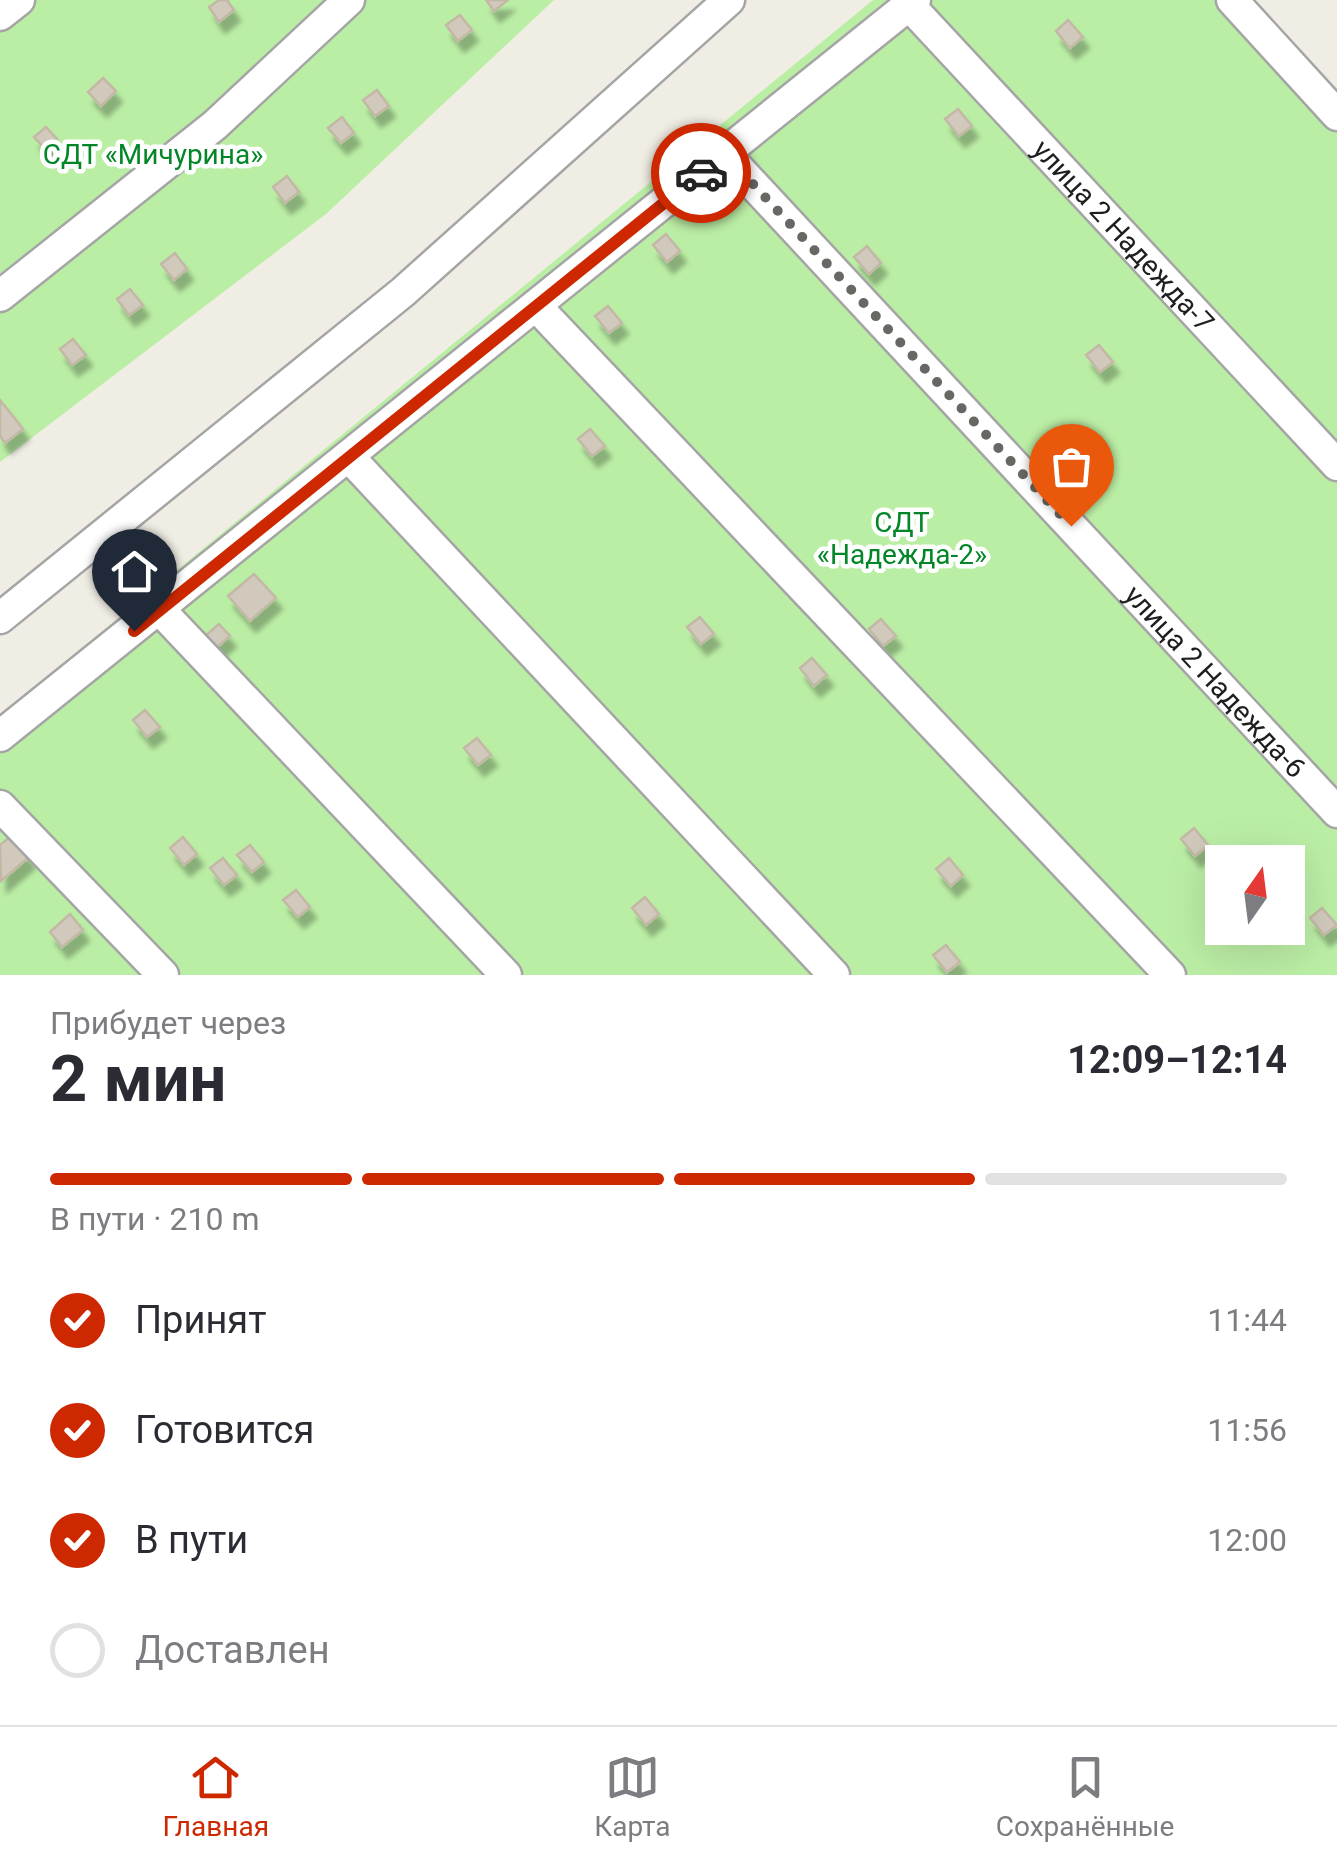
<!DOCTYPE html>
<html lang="ru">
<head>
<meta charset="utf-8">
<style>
	:root { --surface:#fff; --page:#f7f7f7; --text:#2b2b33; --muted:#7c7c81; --line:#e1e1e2; --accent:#cd2800 }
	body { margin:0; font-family:Roboto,sans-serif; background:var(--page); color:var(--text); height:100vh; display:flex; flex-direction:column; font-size:38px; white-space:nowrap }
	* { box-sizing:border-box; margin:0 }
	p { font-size:32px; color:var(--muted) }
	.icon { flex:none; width:55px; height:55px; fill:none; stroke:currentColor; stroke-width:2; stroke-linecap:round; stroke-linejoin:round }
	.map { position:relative; height:975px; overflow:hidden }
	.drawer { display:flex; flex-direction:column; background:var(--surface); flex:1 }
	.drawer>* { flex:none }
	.needle { width:65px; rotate:14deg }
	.tools { position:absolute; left:1205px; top:845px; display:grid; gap:20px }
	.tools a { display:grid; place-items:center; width:100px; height:100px; border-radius:0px; background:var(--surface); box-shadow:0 10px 40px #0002; font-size:50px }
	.pin { position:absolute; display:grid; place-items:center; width:85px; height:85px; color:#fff; margin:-102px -42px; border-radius:50% 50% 50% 0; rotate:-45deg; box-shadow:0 0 10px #0007 }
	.pin .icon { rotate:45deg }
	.courier { position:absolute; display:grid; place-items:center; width:100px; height:100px; margin:-50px; border:8px solid #cd2800; border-radius:50%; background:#fff; color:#222; box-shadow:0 2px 12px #0007 }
	.overview em { font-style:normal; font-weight:700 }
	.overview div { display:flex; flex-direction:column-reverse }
	.overview { display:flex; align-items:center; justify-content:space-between; height:170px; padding:0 50px }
	h1 { font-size:65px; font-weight:700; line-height:75px }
	.bar { display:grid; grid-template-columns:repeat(4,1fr); gap:15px 10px; align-content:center; height:120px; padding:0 50px }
	.bar i { height:12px; border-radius:8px; background:var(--line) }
	.bar .selected { background:var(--accent) }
	.bar p { grid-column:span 4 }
	ol { padding:0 50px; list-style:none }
	li { display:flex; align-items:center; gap:30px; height:110px }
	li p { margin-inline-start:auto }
	li .icon { padding:10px; border-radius:50%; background:var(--accent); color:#fff; stroke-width:4 }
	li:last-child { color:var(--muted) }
	li i { width:55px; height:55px; border:5px solid var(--line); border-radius:50% }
	.tab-bar { display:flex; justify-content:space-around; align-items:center; height:140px; border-top:2px solid var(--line); background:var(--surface); font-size:28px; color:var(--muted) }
	.tab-bar a { display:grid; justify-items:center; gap:5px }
	.tab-bar .selected { color:var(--accent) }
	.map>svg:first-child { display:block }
</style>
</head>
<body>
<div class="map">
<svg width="1337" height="975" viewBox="0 0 1337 975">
	<defs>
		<filter id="shadow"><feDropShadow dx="6" dy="11" stdDeviation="2.5" flood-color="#0004"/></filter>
	</defs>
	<rect width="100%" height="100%" fill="#f0eee4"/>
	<path fill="#bbeea5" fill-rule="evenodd" d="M 0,0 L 554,0 L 326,214 L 0,462 Z
		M 873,0 L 1239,0 L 1337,114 L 1337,975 L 0,975 L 0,715 ZM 1222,862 L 1288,862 L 1288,928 L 1222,928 Z"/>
	<path fill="#d0c9bc" stroke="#c3b8a5" stroke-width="2.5" filter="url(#shadow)" d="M 219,0 L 227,0 L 234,10 L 219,22 L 209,7 Z
		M 486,0 L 508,0 L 494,11 Z
		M 460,15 L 472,30 L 458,41 L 446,25 Z
		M 1068,20 L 1083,37 L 1070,48 L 1056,31 Z
		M 103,78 L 116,91 L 101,106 L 88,92 Z
		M 377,90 L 389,106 L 375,116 L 363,100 Z
		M 958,109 L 972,126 L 959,136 L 945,119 Z
		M 342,117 L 354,133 L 341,143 L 328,128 Z
		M 46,127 L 57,139 L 46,150 L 34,137 Z
		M 287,176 L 299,192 L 285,203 L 273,187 Z
		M 666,234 L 680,251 L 667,262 L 653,245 Z
		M 867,246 L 881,263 L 869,274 L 854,257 Z
		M 175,253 L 187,269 L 174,280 L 161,264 Z
		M 130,289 L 143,305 L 129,315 L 117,299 Z
		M 608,306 L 622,323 L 609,333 L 595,316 Z
		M 73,339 L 86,355 L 72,365 L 60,349 Z
		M 1099,345 L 1113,362 L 1100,372 L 1086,355 Z
		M 0,400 L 23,429 L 5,443 L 0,436 Z
		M 590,429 L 605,446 L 592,456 L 578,439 Z
		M 254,574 L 276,598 L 250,621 L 228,596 Z
		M 700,617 L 714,634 L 701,644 L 687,627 Z
		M 881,619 L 896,636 L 883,646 L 869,629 Z
		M 219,624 L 230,636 L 215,649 L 204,637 Z
		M 812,658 L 827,675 L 814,686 L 800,668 Z
		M 145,710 L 160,727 L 147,737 L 133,720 Z
		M 477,738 L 491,755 L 478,765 L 464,748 Z
		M 1194,828 L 1208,845 L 1195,856 L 1181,839 Z
		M 11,836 L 29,857 L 1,881 L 0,845 Z
		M 183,837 L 197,854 L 184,865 L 170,848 Z
		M 250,845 L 264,862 L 252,872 L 237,855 Z
		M 223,858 L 237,875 L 224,885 L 210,868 Z
		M 949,858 L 963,875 L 951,886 L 936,869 Z
		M 296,890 L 310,907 L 298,917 L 283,900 Z
		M 645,897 L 659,914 L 646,925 L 632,908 Z
		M 1322,908 L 1337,925 L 1324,935 L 1310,918 Z
		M 70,914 L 83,930 L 62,947 L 50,932 Z
		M 946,945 L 960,962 L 947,972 L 933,955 Z"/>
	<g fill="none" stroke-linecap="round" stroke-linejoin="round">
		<g stroke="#a5a5a5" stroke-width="35">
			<g id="minor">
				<path d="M 1232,0 L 1337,115"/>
				<path id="s1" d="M 909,5 L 1337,465"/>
				<path d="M 0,15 L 19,0"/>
				<path id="s2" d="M 725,154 L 1337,812"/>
				<path d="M 0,296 L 215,125 L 349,0"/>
				<path d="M 536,306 L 1170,975"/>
				<path d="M 349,457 L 834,975"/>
				<path d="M 160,610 L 506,975"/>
				<path d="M 0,618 L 403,292 L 729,0"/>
				<path d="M 0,736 L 915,0"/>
				<path d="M 0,806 L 163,975"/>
			</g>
		</g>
		<use href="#minor" stroke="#fff" stroke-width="30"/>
	</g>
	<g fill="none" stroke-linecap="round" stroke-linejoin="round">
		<path stroke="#686763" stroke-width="10" stroke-dasharray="0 18" d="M 701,173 L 725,154 L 1071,526"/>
		<path stroke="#cd2800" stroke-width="12" d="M 134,631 L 701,173"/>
	</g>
	<g text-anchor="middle" stroke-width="9" stroke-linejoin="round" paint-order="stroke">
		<g font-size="28" fill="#038627" stroke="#fff">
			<text x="153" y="164">СДТ «Мичурина»</text>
			<text x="902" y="532">СДТ<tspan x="902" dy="32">«Надежда-2»</tspan></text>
		</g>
		<g font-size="28" fill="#1e1e1e" stroke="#fff">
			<text dy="10" stroke="none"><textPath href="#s1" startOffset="315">улица 2 Надежда-7</textPath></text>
			<text dy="10" stroke="none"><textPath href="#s2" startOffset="720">улица 2 Надежда-6</textPath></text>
		</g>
	</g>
</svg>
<div class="tools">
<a><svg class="needle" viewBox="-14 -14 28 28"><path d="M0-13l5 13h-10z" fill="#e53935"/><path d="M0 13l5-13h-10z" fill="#7c7c81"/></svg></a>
</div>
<div class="pin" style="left:1071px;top:526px;background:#ea580c"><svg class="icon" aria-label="bag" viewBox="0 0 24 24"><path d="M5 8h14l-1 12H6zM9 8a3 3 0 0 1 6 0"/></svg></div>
<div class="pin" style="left:134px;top:631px;background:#1f2937"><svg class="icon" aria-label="home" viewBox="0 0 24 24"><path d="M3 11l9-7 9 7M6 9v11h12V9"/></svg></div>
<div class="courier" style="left:701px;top:173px"><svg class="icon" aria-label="car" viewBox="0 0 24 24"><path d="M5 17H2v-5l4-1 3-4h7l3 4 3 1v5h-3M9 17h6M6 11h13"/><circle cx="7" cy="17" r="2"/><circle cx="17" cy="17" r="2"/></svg></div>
</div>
<section class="drawer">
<div class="overview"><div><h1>2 мин</h1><p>Прибудет через</p></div><em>12:09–12:14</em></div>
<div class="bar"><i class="selected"></i><i class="selected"></i><i class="selected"></i><i></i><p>В пути · 210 m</p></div>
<ol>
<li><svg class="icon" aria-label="check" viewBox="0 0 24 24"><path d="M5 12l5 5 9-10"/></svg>Принят<p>11:44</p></li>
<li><svg class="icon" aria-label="check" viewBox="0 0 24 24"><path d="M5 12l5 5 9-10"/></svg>Готовится<p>11:56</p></li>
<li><svg class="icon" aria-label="check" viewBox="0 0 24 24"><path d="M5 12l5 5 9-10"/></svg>В пути<p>12:00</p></li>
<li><i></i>Доставлен</li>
</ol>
</section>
<nav class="tab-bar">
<a class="selected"><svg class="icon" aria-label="home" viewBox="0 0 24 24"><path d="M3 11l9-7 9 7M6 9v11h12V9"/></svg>Главная</a>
<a><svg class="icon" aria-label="map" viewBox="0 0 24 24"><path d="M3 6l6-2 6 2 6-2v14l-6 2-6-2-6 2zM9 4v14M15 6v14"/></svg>Карта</a>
<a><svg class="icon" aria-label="saved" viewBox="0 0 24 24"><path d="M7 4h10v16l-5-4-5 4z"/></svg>Сохранённые</a>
</nav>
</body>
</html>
